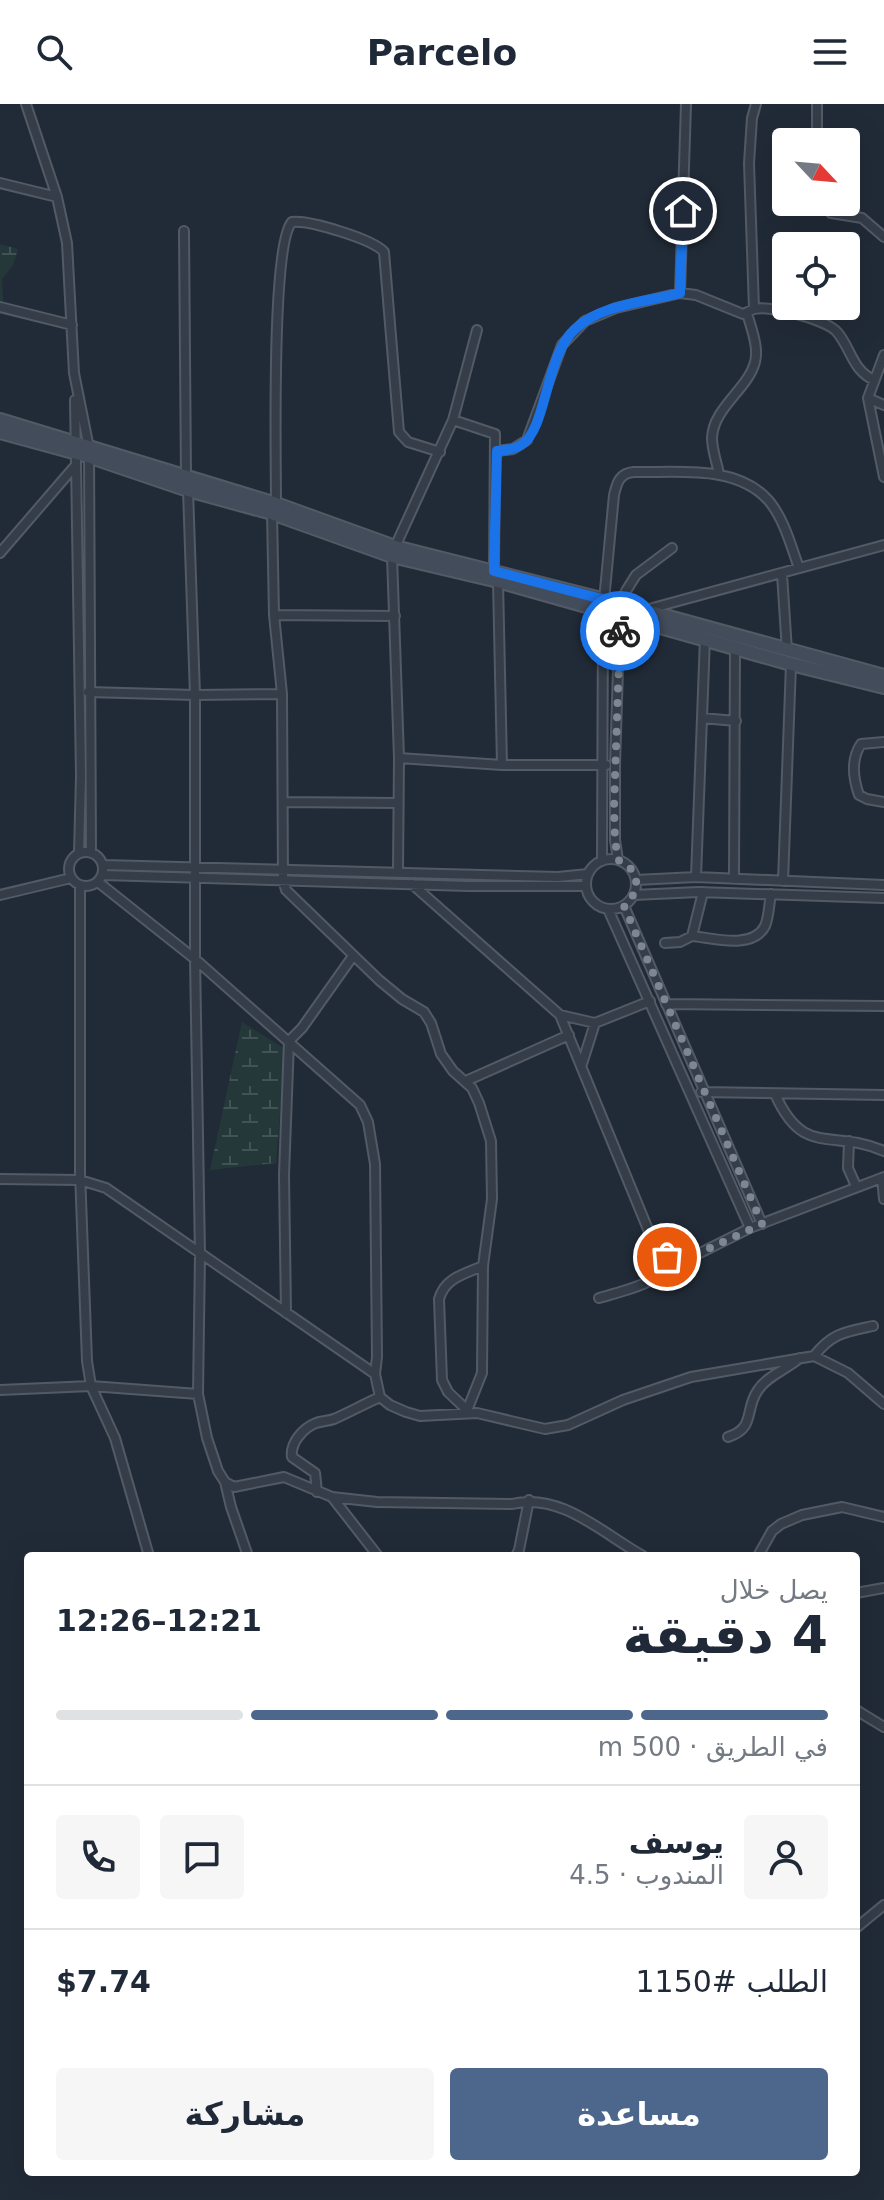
<!DOCTYPE html>
<html lang="ar">
<head>
<meta charset="utf-8">
<style>
	:root { --surface:#fff; --page:#f6f6f7; --text:#1f2937; --muted:#747a83; --line:#e0e1e3; --accent:#4c668c }
	body { margin:0; font-family:"DejaVu Sans","Noto Sans Arabic",sans-serif; background:var(--page); color:var(--text); direction:rtl; height:100vh; display:flex; flex-direction:column; font-size:30px; white-space:nowrap }
	* { box-sizing:border-box; margin:0 }
	p { font-size:26px; color:var(--muted) }
	.icon { flex:none; width:44px; height:44px; fill:none; stroke:currentColor; stroke-width:2; stroke-linecap:round; stroke-linejoin:round }
	.map { position:relative; flex:1; overflow:hidden; direction:ltr }
	.details { position:absolute; left:24px; top:1448px; width:836px; height:624px; display:flex; flex-direction:column; background:var(--surface); border-radius:8px; box-shadow:0 8px 32px #0002; direction:rtl }
	.details>* { flex:none }
	.needle { width:52px; rotate:116deg }
	.tools { position:absolute; left:772px; top:24px; display:grid; gap:16px }
	.tools a { display:grid; place-items:center; width:88px; height:88px; border-radius:8px; background:var(--surface); box-shadow:0 8px 32px #0002; font-size:40px }
	.pin { position:absolute; display:grid; place-items:center; width:68px; height:68px; color:#fff; margin:-34px; border:4px solid #fff; border-radius:50%; box-shadow:0 2px 8px #0007 }
	.courier { position:absolute; display:grid; place-items:center; width:80px; height:80px; margin:-40px; border:6px solid #1a73e8; border-radius:50%; background:#fff; color:#222; box-shadow:0 2px 10px #0007 }
	.summary em { font-style:normal; font-weight:700 }
	.summary div { display:flex; flex-direction:column-reverse }
	.summary { display:flex; align-items:center; justify-content:space-between; height:136px; padding:0 32px }
	h1 { font-size:52px; font-weight:700; line-height:60px }
	.bar { display:grid; grid-template-columns:repeat(4,1fr); gap:12px 8px; align-content:center; height:96px; padding:0 32px }
	.bar i { height:10px; border-radius:6px; background:var(--line) }
	.bar .current { background:var(--accent) }
	.bar p { grid-column:span 4 }
	.line { display:flex; align-items:center; gap:20px; padding:0 32px; border-top:2px solid var(--line) }
	.line div { flex:1 }
	.round { display:grid; place-items:center; flex:none; width:84px; height:84px; border-radius:8px; background:var(--page) }
	.primary-button { display:flex; gap:16px; margin-top:auto; padding:16px 32px }
	.primary-button a { flex:1; height:92px; border-radius:8px; background:var(--accent); color:#fff; font-size:32px; font-weight:700; line-height:92px; text-align:center }
	.primary-button a+a { background:var(--page); color:var(--text) }
	header { display:flex; justify-content:space-between; align-items:center; height:104px; padding:0 32px; background:var(--surface); font-size:36px; font-weight:700 }
	.map>svg:first-child { display:block }
</style>
</head>
<body>
<header><svg class="icon" aria-label="menu" viewBox="0 0 24 24"><path d="M4 6h16M4 12h16M4 18h16"/></svg>Parcelo<svg class="icon" aria-label="search" viewBox="0 0 24 24"><circle cx="10" cy="10" r="6"/><path d="M15 15l6 6"/></svg></header>
<div class="map">
<svg width="884" height="2096" viewBox="0 0 884 2096">
	<defs>
		<pattern id="wetland-marsh" width="20" height="14" patternUnits="userSpaceOnUse" patternTransform="scale(2)"><rect width="20" height="14" fill="#243839"/><path d="M1 5h8M5 5V1M11 12h8M15 12V8" fill="none" stroke="#415354"/></pattern>
	</defs>
	<rect width="100%" height="100%" fill="#212b37"/>
	<path fill="url(#wetland-marsh)" d="M 0,140 L 18,145 L 13,161 L 2,175 L 3,197 L 0,197 Z
		M 242,918 L 285,945 L 276,1059 L 210,1066 Z"/>
	<g fill="none" stroke-linecap="round" stroke-linejoin="round">
		<g stroke="#525a65" stroke-width="12">
			<path id="street" d="M 26,0 L 57,93 L 67,139 L 74,269 L 89,344 L 91,749
				M 817,38 L 817,0
				M 0,79 L 57,93
				M 822,98 L 831,109 L 862,114 L 884,133
				M 184,127 L 186,375
				M 680,189 L 686,0
				M 0,203 L 72,221
				M 754,205 L 749,59 L 752,14 L 756,0
				M 884,251 L 868,294 L 884,373
				M 868,294 L 884,301
				M 75,296 L 81,672 L 79,749
				M 453,316 L 495,330 L 494,467
				M 497,347 L 513,345 L 527,336 L 562,241 L 585,217 L 616,204 L 680,189 L 696,191 L 743,210 C 747,209 750,206 754,205 C 770,201 827,216 837,228 C 851,244 852,266 874,276
				M 719,370 C 717,359 712,346 712,334 C 713,304 748,285 755,258 C 759,243 751,224 747,209
				M 188,386 L 195,591 L 195,855 L 200,1151 L 198,1290 L 207,1334 L 218,1367 L 225,1378 L 234,1383 L 284,1373 L 332,1393 L 377,1398 L 512,1400 C 561,1388 602,1429 643,1452
				M 276,400 C 276,356 271,140 292,118 C 309,116 373,135 384,148 L 399,328 L 408,338 L 440,348
				M 272,409 L 274,511 L 282,590 L 283,776 L 286,786 L 379,876 L 402,895 L 424,908 L 431,919 L 441,950 L 453,967 L 472,984 L 479,999 L 491,1037 L 492,1095 L 483,1162 L 482,1269 L 466,1309
				M 395,443 L 453,316 L 477,226
				M 0,449 L 75,362
				M 392,452 L 399,654 L 398,767
				M 782,470 L 787,547
				M 498,477 L 502,661
				M 649,505 L 884,441
				M 274,511 L 395,512
				M 88,588 L 195,591 L 282,590
				M 702,614 L 736,617
				M 884,638 L 861,640 C 851,655 853,674 859,691 L 867,695 L 884,698
				M 399,654 L 502,661 L 606,661
				M 283,698 L 397,699
				M69 765a17 17 0 1 1 34 0a17 17 0 1 1-34 0Z
				M586 780a25 25 0 1 1 50 0a25 25 0 1 1-50 0Z
				M 618,756 L 615,736 L 615,661 L 619,533 L 626,487 L 636,471 L 672,444
				M 602,757 L 603,507 L 614,391 C 617,378 620,369 634,368 C 677,369 737,360 769,397 C 784,415 791,442 799,464
				M 103,761 L 558,773 L 588,770
				M 103,771 L 468,782 L 586,782
				M 696,773 L 705,534
				M 734,775 L 735,543
				M 636,776 L 696,773 L 884,781
				M 783,777 L 791,560
				M 98,778 L 195,855 L 360,1001 L 368,1018 L 375,1060 L 377,1253 L 375,1270 L 380,1293 L 390,1301 L 406,1308 L 420,1312 L 477,1309 L 545,1325 L 568,1321 L 623,1296 L 691,1273 L 814,1252 L 848,1269 L 884,1300
				M 412,780 L 560,911 L 595,919
				M 80,782 L 80,1068 L 87,1257 L 91,1282 L 115,1334 L 149,1452
				M 0,791 L 71,774
				M 634,791 L 698,788 L 884,794
				M 624,802 L 762,1120
				M 608,805 L 750,1124
				M 692,832 C 713,834 753,846 765,822 C 769,813 769,800 771,790
				M 665,839 L 680,838 L 692,832 L 703,788
				M 666,900 L 884,902
				M 560,911 L 654,1140 C 663,1151 673,1161 688,1155 L 750,1124 L 884,1073
				M 582,960 L 595,919 L 650,897
				M 466,977 L 569,931
				M 701,988 L 884,991
				M 775,990 C 804,1055 832,1024 884,1047
				M 849,1037 L 848,1064 L 856,1082
				M 882,1074 L 884,1095
				M 0,1075 L 80,1076 L 106,1084 L 375,1270
				M 599,1194 C 631,1185 653,1180 678,1158
				M 286,1209 L 284,1071 L 289,937 L 302,924 L 353,852
				M 814,1252 C 832,1229 845,1228 873,1222
				M 0,1286 L 91,1282 L 198,1290
				M 467,1306 L 448,1288 L 442,1276 L 439,1195 C 445,1174 464,1170 483,1162
				M 728,1333 C 756,1324 744,1306 758,1286 C 767,1272 787,1265 800,1254
				M 225,1378 L 231,1403 L 248,1452
				M 317,1388 L 315,1369 L 292,1353 C 290,1339 303,1324 316,1319 C 322,1317 328,1317 334,1315 C 350,1308 364,1300 380,1293
				M 332,1393 L 378,1452
				M 516,1452 L 519,1446 L 529,1396
				M 758,1452 L 772,1427 L 781,1420 L 802,1411 L 842,1403 L 884,1413
				M 856,1489 L 884,1484
				M 856,1606 L 884,1623
				M 856,1824 L 884,1801"/>
		</g>
		<g stroke="#525a65" stroke-width="16">
			<path id="secondary" d="M 0,316 L 276,400 L 395,443 L 625,501 L 884,572
				M 0,328 L 88,352 L 188,386 L 272,409 L 392,452 L 498,477 L 791,560 L 884,583"/>
		</g>
		<use href="#street" stroke="#343d48" stroke-width="8"/>
		<use href="#secondary" stroke="#434c5b" stroke-width="12"/>
	</g>
	<g fill="none" stroke-linecap="round" stroke-linejoin="round">
		<path stroke="#7d8693" stroke-width="8" stroke-dasharray="0 14.4" d="M 620,527 L 614,703 L 615,736 L 618,756 C 640,765 642,787 624,802 L 762,1120 L 682,1157 L 667,1153"/>
		<path stroke="#1a73e8" stroke-width="10" d="M 620,527 L 625,501 L 494,467 L 497,347 C 505,346 514,346 521,341 C 547,326 545,252 575,225 C 602,200 646,198 680,189 L 683,107"/>
	</g>
</svg>
<div class="tools">
<a><svg class="needle" viewBox="-14 -14 28 28"><path d="M0-13l5 13h-10z" fill="#e53935"/><path d="M0 13l5-13h-10z" fill="#747a83"/></svg></a>
<a><svg class="icon" aria-label="locate" viewBox="0 0 24 24"><circle cx="12" cy="12" r="6"/><path d="M12 2v4M12 18v4M2 12h4M18 12h4"/></svg></a>
</div>
<div class="pin" style="left:667px;top:1153px;background:#ea580c"><svg class="icon" aria-label="bag" viewBox="0 0 24 24"><path d="M5 8h14l-1 12H6zM9 8a3 3 0 0 1 6 0"/></svg></div>
<div class="pin" style="left:683px;top:107px;background:#1f2937"><svg class="icon" aria-label="home" viewBox="0 0 24 24"><path d="M3 11l9-7 9 7M6 9v11h12V9"/></svg></div>
<div class="courier" style="left:620px;top:527px"><svg class="icon" aria-label="bike" viewBox="0 0 24 24"><circle cx="6" cy="16" r="4"/><circle cx="18" cy="16" r="4"/><path d="M6 16l4-8h5l3 8M10 8l3 8H6M13 5h3"/></svg></div>
<section class="details">
<div class="summary"><div><h1>4 دقيقة</h1><p>يصل خلال</p></div><em>12:21–12:26</em></div>
<div class="bar"><i class="current"></i><i class="current"></i><i class="current"></i><i></i><p>في الطريق · 500 m</p></div>
<div class="line" style="height:144px"><a class="round"><svg class="icon" aria-label="person" viewBox="0 0 24 24"><circle cx="12" cy="8" r="4"/><path d="M4 21q1-7 8-7t8 7"/></svg></a><div><b>يوسف</b><p>المندوب · 4.5</p></div><a class="round"><svg class="icon" aria-label="chat" viewBox="0 0 24 24"><path d="M4 5h16v11H9l-5 4z"/></svg></a><a class="round"><svg class="icon" aria-label="phone" viewBox="0 0 24 24"><path d="M5 4h4l2 5-3 2q2 4 5 5l2-3 5 2v4C11 20 4 13 5 4z"/></svg></a></div>
<div class="line" style="height:104px"><div>الطلب #1150</div><b>$7.74</b></div>
<div class="primary-button"><a>مساعدة</a><a>مشاركة</a></div>
</section>
</div>
</body>
</html>
